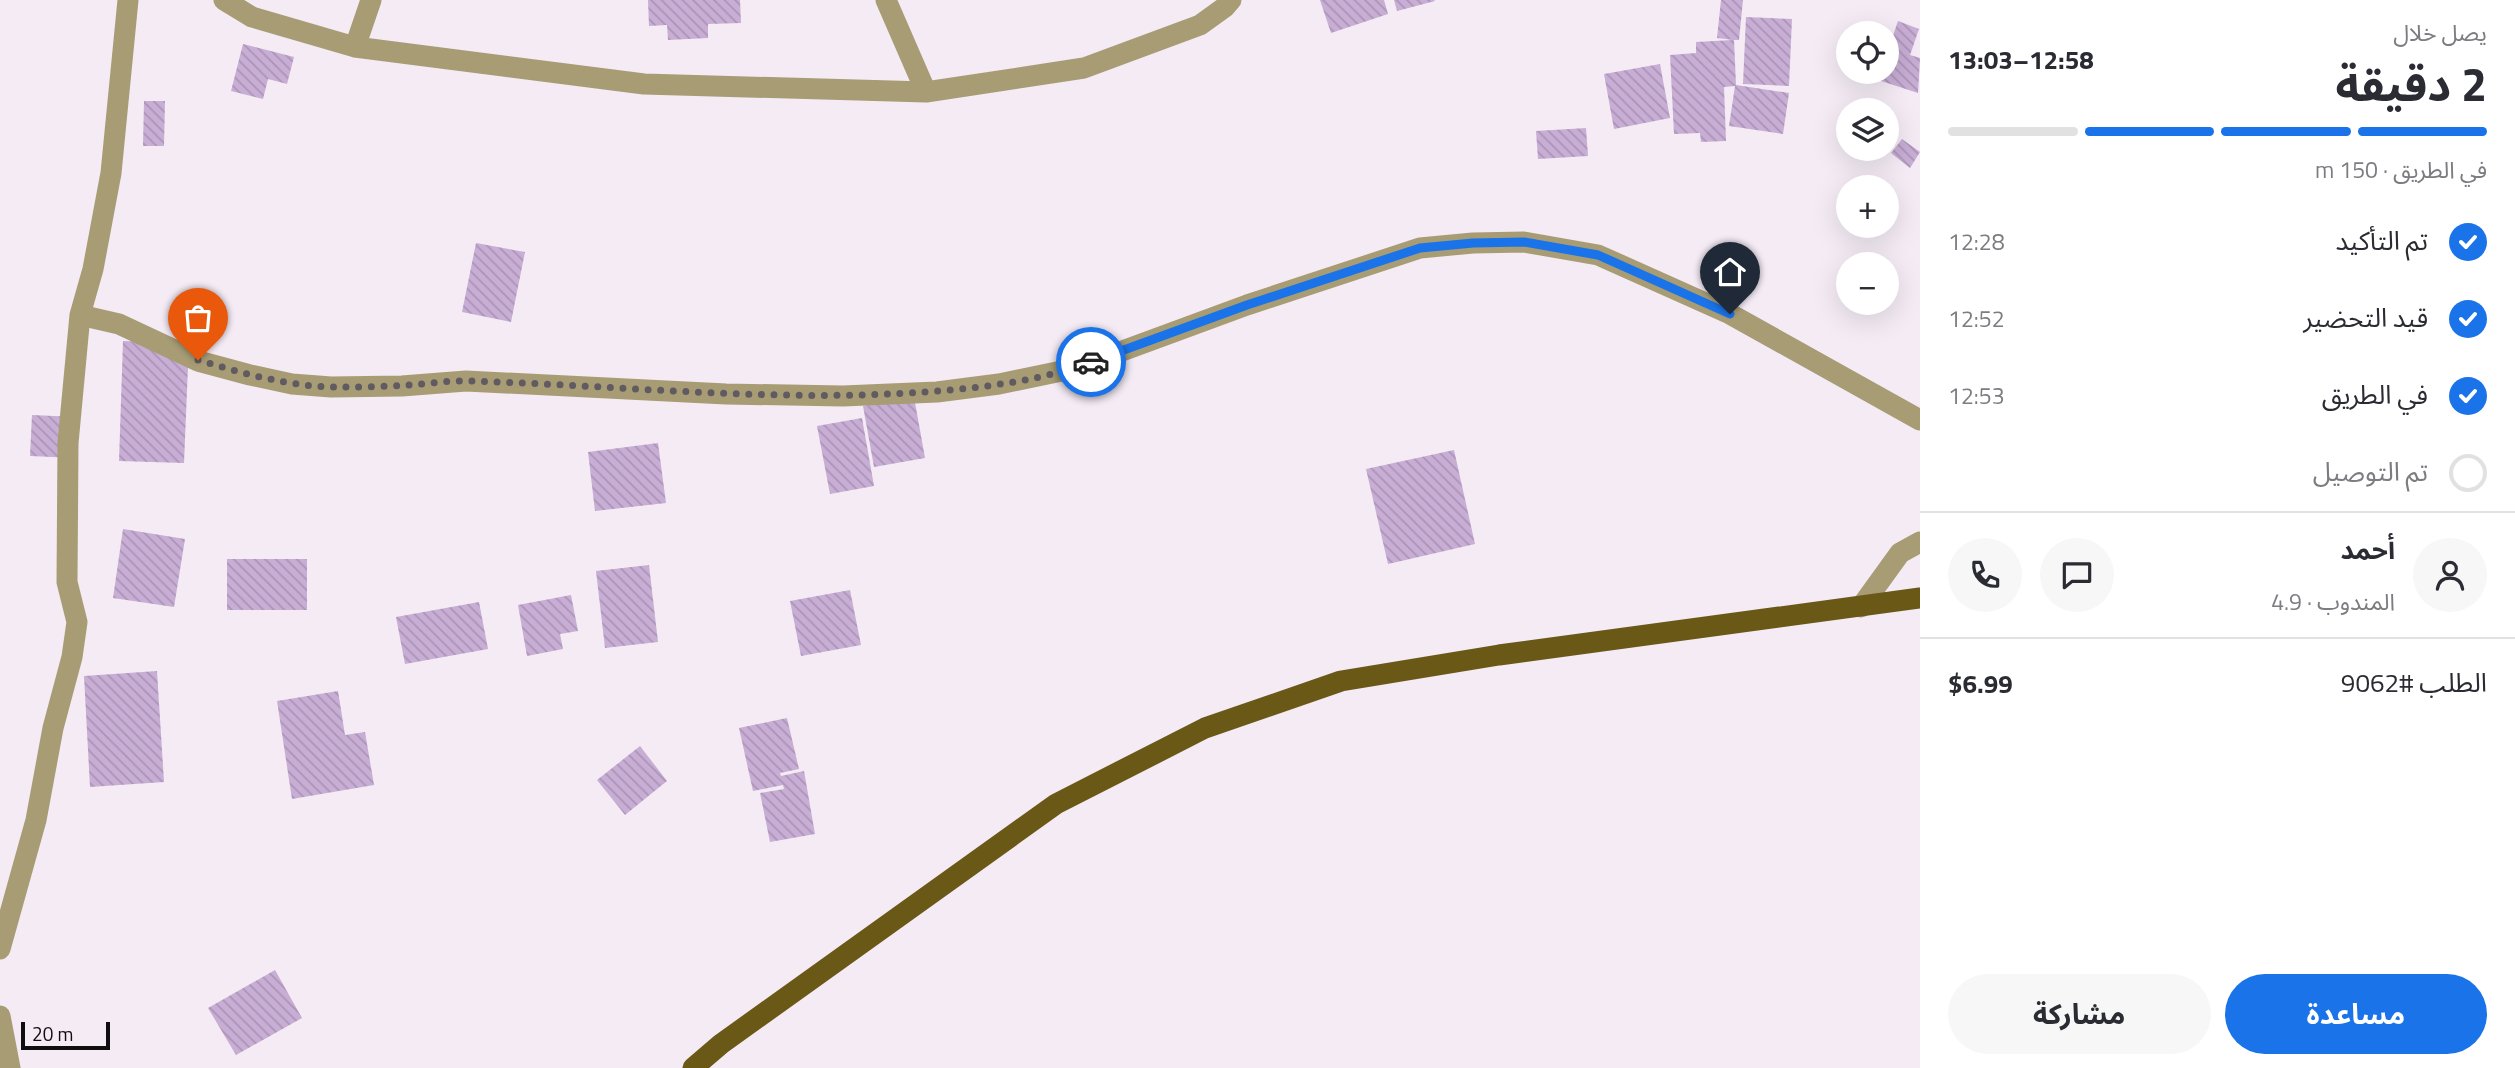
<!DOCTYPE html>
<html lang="ar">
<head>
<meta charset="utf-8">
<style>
	:root { --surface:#fff; --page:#f7f7f7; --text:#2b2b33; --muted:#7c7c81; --line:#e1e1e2; --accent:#1a73e8 }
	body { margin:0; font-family:"Titillium Web","Noto Sans Arabic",sans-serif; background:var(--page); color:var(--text); direction:rtl; height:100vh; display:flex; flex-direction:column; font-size:26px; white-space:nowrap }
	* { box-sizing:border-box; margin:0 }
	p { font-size:23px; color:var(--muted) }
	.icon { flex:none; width:38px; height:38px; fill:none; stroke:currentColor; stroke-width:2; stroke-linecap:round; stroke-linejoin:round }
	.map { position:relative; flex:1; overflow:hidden; direction:ltr }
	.details { display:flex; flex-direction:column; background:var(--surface); width:595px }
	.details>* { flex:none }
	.tools { position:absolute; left:1836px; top:21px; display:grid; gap:14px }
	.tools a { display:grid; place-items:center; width:63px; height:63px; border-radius:50%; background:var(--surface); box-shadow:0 7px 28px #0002; font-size:35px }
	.scale { position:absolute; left:21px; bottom:18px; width:89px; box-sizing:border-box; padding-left:7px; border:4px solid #100d11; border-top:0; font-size:19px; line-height:24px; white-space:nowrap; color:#100d11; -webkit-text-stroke:5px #f4ebf5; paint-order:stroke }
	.pin { position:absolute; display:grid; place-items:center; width:60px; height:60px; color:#fff; margin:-72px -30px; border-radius:50% 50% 50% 0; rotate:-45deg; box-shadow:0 0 7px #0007 }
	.pin .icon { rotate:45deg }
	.courier { position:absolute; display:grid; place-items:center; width:70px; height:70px; margin:-35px; border:5px solid #1a73e8; border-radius:50%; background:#fff; color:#222; box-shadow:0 2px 9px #0007 }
	.head em { font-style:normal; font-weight:700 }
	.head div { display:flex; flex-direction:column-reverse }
	.head { display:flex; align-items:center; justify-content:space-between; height:119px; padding:0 28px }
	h1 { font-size:46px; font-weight:700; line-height:52px }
	.bar { display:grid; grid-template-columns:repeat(4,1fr); gap:10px 7px; align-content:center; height:84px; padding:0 28px }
	.bar i { height:9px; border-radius:5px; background:var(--line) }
	.bar .selected { background:var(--accent) }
	.bar p { grid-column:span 4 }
	.line { display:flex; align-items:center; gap:18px; padding:0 28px; border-top:2px solid var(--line) }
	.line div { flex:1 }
	.round { display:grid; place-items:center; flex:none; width:74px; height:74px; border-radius:37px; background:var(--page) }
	ol { padding:0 28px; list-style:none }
	li { display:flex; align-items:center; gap:21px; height:77px }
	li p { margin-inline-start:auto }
	li .icon { padding:7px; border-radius:50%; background:var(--accent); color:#fff; stroke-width:4 }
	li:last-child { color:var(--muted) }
	li i { width:38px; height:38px; border:4px solid var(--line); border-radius:50% }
	.button { display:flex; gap:14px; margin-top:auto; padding:14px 28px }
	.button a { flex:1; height:80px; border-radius:42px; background:var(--accent); color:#fff; font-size:28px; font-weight:700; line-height:80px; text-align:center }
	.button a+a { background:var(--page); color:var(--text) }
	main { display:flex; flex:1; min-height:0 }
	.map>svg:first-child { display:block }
</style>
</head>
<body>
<main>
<section class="details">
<div class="head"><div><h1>2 دقيقة</h1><p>يصل خلال</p></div><em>12:58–13:03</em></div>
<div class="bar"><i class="selected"></i><i class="selected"></i><i class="selected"></i><i></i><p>في الطريق · 150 m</p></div>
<ol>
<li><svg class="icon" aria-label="check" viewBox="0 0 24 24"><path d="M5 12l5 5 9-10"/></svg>تم التأكيد<p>12:28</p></li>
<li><svg class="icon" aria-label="check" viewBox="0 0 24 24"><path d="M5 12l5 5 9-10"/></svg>قيد التحضير<p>12:52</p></li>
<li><svg class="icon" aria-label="check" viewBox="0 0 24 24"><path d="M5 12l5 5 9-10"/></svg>في الطريق<p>12:53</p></li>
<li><i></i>تم التوصيل</li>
</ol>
<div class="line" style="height:126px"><a class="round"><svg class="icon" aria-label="person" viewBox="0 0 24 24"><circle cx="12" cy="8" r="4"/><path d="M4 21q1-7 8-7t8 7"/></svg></a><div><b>أحمد</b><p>المندوب · 4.9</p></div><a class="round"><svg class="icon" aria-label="chat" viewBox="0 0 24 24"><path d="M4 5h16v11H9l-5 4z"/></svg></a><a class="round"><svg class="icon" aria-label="phone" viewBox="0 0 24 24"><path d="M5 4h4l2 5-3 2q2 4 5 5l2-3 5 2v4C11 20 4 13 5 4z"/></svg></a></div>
<div class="line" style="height:91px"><div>الطلب #9062</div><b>$6.99</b></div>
<div class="button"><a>مساعدة</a><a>مشاركة</a></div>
</section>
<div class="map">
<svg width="1920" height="1068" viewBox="0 0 1920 1068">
	<defs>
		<pattern id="building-back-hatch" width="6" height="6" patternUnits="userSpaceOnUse" patternTransform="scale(1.75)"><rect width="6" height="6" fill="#c8add5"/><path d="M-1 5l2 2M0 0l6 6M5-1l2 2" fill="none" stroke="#ab94b6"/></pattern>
	</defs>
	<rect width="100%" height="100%" fill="#f4ebf5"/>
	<path fill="url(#building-back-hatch)" d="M 648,0 L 740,0 L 741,23 L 708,24 L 708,38 L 668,40 L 667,25 L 649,26 Z
		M 1320,0 L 1384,0 L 1388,14 L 1331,33 Z
		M 1394,0 L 1434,0 L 1435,1 L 1397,11 Z
		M 1721,0 L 1743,0 L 1739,40 L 1734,40 L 1736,85 L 1789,93 L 1783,134 L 1729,126 L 1735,86 L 1724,87 L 1726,141 L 1701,142 L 1700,133 L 1674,134 L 1670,55 L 1696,53 L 1696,42 L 1733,40 L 1717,38 Z
		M 1746,17 L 1792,19 L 1789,86 L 1743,84 Z
		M 1898,21 L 1919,29 L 1910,55 L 1920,58 L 1918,93 L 1878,80 L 1881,72 L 1886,72 L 1886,56 Z
		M 243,44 L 294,57 L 287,84 L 268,79 L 263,99 L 231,91 Z
		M 1660,64 L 1670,118 L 1614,129 L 1604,74 Z
		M 144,101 L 165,101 L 164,146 L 143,146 Z
		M 1586,128 L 1588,156 L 1538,159 L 1536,131 Z
		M 1902,139 L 1920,152 L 1910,168 L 1891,153 Z
		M 476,243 L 525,252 L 511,322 L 462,312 Z
		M 123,341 L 189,343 L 184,463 L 119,461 Z
		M 914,397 L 925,458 L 874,467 L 863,406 Z
		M 32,415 L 76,417 L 75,458 L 30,456 Z
		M 862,418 L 874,486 L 830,494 L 817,426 Z
		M 658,443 L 666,503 L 595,511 L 588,452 Z
		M 1454,450 L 1475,544 L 1388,564 L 1366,469 Z
		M 123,529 L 185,539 L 174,607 L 113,598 Z
		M 227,559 L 307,559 L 307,610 L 227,610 Z
		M 649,565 L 658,642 L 605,648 L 596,571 Z
		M 850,590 L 861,645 L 801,656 L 790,601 Z
		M 571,595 L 578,631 L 560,634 L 563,649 L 527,656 L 518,605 Z
		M 479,602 L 488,649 L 405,664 L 396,617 Z
		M 157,671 L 164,782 L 90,787 L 84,676 Z
		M 338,691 L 345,735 L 365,732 L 374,785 L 292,799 L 277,701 Z
		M 787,718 L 799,769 L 780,773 L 781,776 L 804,771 L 815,834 L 770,842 L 760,793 L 784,789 L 783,785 L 753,791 L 739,728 Z
		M 640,746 L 667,781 L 625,815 L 597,780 Z
		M 275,970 L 302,1018 L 236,1055 L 208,1008 Z"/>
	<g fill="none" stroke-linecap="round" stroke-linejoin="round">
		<path stroke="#a89c75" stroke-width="21" d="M 224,0 L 252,17 L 355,47 L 644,84 L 926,92 L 1084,68 L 1200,25 L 1225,7 L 1231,0
			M 886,0 L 926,92
			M 355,47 L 371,0
			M 80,315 L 119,324 L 198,361 L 250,375 L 292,384 L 331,387 L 402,386 L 466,381 L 726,394 L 843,396 L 937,392 L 999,384 L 1076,368 L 1247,305 L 1420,248 L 1473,243 L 1524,242 L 1598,255 L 1730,314 L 1920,420
			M 1861,607 L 1900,553 L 1920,542
			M 0,949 L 36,820 L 53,728 L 72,657 L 77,622 L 67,582 L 68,443 L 80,315 L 93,269 L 111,173 L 128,0
			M 0,1016 L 10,1068"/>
		<path stroke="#6a5817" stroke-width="21" d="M 693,1068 L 721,1044 L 1056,804 L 1205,728 L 1341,681 L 1499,655 L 1920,598"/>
	</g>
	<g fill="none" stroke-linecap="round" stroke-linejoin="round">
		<path stroke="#605b61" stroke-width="7" stroke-dasharray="0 12.6" d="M 198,360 C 242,373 287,386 333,387 C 357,387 383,387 407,385 C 428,384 449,380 470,381 C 609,385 749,400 888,394 C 952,391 1030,385 1091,362"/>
		<path stroke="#1a73e8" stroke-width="9" d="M 1091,362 L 1247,305 L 1420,248 L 1473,243 L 1524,242 L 1598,255 L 1730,314"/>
	</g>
</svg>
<div class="tools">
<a><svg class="icon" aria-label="locate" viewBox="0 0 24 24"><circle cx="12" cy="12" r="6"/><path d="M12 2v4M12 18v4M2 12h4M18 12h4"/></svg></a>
<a><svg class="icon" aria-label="layers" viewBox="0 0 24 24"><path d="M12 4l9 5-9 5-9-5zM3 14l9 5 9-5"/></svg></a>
<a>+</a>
<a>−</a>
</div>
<div class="scale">20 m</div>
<div class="pin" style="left:198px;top:360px;background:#ea580c"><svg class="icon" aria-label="bag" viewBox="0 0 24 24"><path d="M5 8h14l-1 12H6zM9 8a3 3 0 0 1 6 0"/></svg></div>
<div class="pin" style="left:1730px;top:314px;background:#1f2937"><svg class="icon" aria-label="home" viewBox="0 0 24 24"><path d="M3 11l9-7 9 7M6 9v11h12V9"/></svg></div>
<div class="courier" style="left:1091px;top:362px"><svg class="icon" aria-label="car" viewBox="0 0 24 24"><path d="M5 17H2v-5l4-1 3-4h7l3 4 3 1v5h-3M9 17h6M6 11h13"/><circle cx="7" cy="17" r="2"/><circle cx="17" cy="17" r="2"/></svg></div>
</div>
</main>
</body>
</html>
